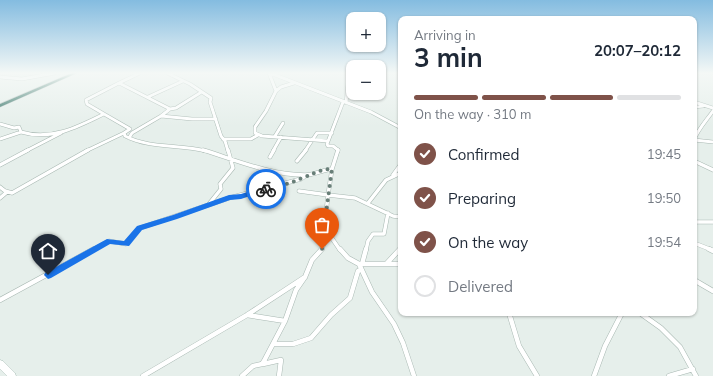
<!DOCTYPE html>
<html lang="en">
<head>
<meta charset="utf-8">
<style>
	:root { --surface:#fff; --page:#f2f2f3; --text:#1f2937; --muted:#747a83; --line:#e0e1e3; --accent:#7f5249 }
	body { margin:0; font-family:Mulish,sans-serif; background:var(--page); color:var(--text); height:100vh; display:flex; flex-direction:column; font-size:15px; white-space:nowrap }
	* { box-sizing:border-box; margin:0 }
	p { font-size:13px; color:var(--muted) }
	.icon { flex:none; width:22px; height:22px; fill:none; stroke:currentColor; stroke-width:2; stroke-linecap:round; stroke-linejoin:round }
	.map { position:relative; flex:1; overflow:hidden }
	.details { position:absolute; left:398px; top:16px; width:299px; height:300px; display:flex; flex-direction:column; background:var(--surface); border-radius:8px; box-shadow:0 1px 3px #0004 }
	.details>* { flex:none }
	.buttons { position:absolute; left:346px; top:12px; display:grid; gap:8px }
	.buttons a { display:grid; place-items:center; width:40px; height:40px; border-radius:8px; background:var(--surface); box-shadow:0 1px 3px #0004; font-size:20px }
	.pin { position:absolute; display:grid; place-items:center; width:34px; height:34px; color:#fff; margin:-41px -17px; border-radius:50% 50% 50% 0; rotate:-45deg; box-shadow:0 0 4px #0007 }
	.pin .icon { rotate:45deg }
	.courier { position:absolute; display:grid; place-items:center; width:40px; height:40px; margin:-20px; border:3px solid #1a73e8; border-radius:50%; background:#fff; color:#222; box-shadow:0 1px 5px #0007 }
	.head em { font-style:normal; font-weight:700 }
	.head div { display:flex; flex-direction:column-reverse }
	.head { display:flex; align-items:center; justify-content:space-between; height:68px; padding:0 16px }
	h1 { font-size:26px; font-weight:700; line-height:30px }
	.bar { display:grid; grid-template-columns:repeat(4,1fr); gap:6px 4px; align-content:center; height:48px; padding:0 16px }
	.bar i { height:5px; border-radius:3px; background:var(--line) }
	.bar .active { background:var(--accent) }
	.bar p { grid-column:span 4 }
	ol { padding:0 16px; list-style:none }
	li { display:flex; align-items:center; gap:12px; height:44px }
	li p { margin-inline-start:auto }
	li .icon { padding:4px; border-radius:50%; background:var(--accent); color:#fff; stroke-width:4 }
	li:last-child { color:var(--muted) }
	li i { width:22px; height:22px; border:2px solid var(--line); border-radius:50% }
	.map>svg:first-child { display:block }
</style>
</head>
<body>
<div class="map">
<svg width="713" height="376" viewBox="0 0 713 376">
	<rect width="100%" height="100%" fill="#e6efeb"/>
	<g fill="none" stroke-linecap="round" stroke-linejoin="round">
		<g stroke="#a8b8b2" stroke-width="4">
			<path id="street-far2" d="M 61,73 L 66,73
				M 140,73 L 119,83 L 170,109 L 161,116 L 192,119 L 216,119
				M 167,73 L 190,84 L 211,98 L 210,102 L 221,136 L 225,141 L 228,151
				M 269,73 L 276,91 L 266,111 L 255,127 L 255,133 L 262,136 L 328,141
				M 270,73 L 371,112 L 401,128
				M 0,77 L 22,79 L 55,73
				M 276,91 L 281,87 L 294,83
				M 148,97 L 183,81
				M 694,102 L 713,108
				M 346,103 L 349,73
				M 694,107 L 703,106
				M 170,109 L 176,108 L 200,93
				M 104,114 L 87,104 L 86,100 L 119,83
				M 0,124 L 14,128 L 19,127 L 21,132 C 51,141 78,127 104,114 L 130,129 L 124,133 L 125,136 C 150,149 180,144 206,151
				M 275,136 L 283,123
				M 129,138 L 132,133 L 161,116
				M 0,139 L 21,132
				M 223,139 L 251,139 L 258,135
				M 694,140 C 698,129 706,121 713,111
				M 694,140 L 713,142
				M 26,151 L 61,133
				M 86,151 L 124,133
				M 273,151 L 281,137
				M 305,151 L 317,133 L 332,133
				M 338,151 L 338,150 L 333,146 L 328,146 L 327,144 L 343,102"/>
		</g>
		<g stroke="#a8b8b2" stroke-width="4.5">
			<path id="street-far1" d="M 203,150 C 236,160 270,175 305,175 C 314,175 323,170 332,169 L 328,195 L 355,198 L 393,216 L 401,217
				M 270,157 L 274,150
				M 297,161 L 306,150
				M 694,161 L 713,170
				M 0,165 L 28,150
				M 332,169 L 338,150
				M 393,175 L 401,164
				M 0,187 L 5,191 L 12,193 L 88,150
				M 299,191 L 328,195 L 326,213 L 329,234 L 340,250
				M 0,198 L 7,192
				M 368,203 L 386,180 L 401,173
				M 209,204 L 221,189 L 220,184 L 233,168 L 228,150
				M 694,222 L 713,222
				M 694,243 L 712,250
				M 92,250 L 109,241 L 126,244 L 140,228 L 229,198 L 301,179 L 307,175
				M 321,250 L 329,234
				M 366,250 L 368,241 L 373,234 L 384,234 L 388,213
				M 399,250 L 401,248"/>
		</g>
		<g stroke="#a8b8b2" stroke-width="5.5">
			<path id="street" d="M 340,249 L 348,258 L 359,264 L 372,292 L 394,324 L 403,343 L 414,376
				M 709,249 L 713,251
				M 387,263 L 400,249
				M 360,264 L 401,264
				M 362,264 L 366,249
				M 694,280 L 713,291
				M 0,300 L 94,249
				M 509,313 L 519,346 L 537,376
				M 640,313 L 661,328 L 680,347 L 696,376
				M 247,315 L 285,321
				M 273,344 L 293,344 L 311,338 L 331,315 L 350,298 L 358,271 L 361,269
				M 263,364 L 281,360 L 279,376
				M 143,376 L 247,315 L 305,277
				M 242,376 L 253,366 L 262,364 L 264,361 L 285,321 L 296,290 L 305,277 L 312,260 L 322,249
				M 594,376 L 605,346 L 622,313
				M 669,376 L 693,369"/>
		</g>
		<g stroke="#a4bbb3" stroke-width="1">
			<path id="secondary" d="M 0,360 L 3,361 L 15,373 L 16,376 L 7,376 L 0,369 Z"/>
		</g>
		<g stroke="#c2cac8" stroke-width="1">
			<path id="highway" d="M 72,73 L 77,73 L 0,107 L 0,104 Z"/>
		</g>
		<use href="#street-far2" stroke="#fff" stroke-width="3"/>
		<use href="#street-far1" stroke="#fff" stroke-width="3.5"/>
		<use href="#street" stroke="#fff" stroke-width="4.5"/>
		<use href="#secondary" fill="#fff" fill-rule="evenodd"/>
		<use href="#highway" fill="#2f6f62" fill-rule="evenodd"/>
	</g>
	<linearGradient id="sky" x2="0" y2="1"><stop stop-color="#84bce0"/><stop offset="0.58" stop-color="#f4f8f6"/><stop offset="1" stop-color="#f4f8f6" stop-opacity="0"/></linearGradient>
	<rect width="713" height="126" fill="url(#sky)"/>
	<path fill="#1a73e8" d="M 266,186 L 269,189 L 268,190 L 241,199 L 230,200 L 177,219 L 142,230 L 129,246 L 110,244 L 51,278 L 48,279 L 44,275 L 45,273 L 107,239 L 124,241 L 137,226 L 173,215 L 229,195 L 241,194 Z"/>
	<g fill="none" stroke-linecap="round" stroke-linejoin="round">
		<path stroke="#687f78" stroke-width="4" stroke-dasharray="0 7.2" d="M 266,189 C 277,186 289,184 300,179 C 311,175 320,169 332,169 L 326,213 L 329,234 L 322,249"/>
	</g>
</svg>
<div class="buttons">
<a>+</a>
<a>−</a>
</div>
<div class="pin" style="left:322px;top:249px;background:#ea580c"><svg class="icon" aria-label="bag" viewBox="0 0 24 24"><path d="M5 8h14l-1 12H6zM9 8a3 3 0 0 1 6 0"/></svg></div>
<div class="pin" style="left:48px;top:275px;background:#1f2937"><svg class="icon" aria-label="home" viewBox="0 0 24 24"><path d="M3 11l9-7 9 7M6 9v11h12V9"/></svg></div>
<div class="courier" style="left:266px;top:189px"><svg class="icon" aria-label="bike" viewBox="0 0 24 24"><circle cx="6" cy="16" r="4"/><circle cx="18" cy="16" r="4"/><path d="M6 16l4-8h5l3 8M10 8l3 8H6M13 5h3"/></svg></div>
<section class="details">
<div class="head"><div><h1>3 min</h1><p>Arriving in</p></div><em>20:07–20:12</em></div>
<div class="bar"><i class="active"></i><i class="active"></i><i class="active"></i><i></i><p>On the way · 310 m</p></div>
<ol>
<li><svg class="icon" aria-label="check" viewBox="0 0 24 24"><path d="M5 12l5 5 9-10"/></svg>Confirmed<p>19:45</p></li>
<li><svg class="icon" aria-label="check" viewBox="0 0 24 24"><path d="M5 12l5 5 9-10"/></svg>Preparing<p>19:50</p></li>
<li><svg class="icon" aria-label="check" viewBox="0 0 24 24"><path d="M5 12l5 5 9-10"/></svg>On the way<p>19:54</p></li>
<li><i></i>Delivered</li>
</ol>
</section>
</div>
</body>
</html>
